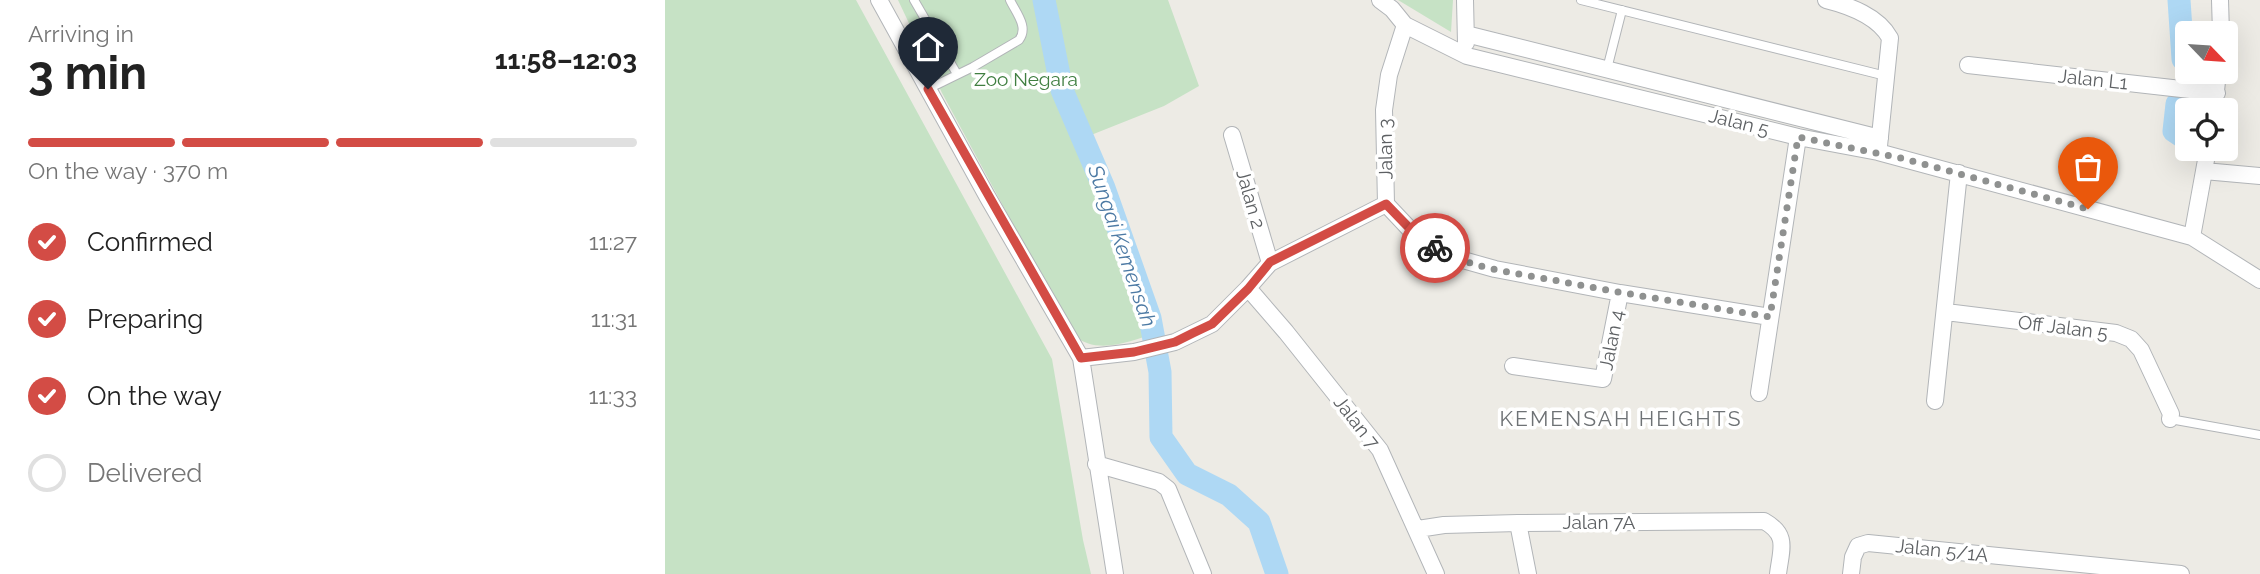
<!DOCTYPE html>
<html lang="en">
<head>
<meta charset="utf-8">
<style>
	:root { --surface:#fff; --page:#f2f2f2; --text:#222; --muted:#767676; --line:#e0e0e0; --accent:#d34c45 }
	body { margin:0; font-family:Raleway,sans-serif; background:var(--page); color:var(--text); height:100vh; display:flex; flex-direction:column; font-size:26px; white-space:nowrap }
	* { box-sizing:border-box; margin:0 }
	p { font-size:23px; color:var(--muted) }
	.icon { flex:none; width:38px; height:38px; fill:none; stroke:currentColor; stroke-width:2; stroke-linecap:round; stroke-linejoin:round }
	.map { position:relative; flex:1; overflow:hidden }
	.panel { display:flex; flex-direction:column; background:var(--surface); width:665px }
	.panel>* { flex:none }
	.needle { width:46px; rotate:115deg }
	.controls { position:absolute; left:1510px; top:21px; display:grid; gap:14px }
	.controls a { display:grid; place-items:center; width:63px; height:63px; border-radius:7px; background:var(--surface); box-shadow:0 7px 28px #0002; font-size:35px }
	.pin { position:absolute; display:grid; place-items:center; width:60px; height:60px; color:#fff; margin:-72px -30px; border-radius:50% 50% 50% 0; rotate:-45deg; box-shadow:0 0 7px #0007 }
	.pin .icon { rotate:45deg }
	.courier { position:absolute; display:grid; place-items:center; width:70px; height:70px; margin:-35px; border:5px solid #d34c45; border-radius:50%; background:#fff; color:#222; box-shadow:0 2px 9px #0007 }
	.head em { font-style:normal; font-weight:700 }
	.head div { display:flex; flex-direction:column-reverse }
	.head { display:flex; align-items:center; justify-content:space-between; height:119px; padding:0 28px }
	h1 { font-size:46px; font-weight:700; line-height:52px }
	.bar { display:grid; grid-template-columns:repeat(4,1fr); gap:10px 7px; align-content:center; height:84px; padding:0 28px }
	.bar i { height:9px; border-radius:5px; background:var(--line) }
	.bar .current { background:var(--accent) }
	.bar p { grid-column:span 4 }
	ol { padding:0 28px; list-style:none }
	li { display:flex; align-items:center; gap:21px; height:77px }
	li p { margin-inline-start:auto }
	li .icon { padding:7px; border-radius:50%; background:var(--accent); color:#fff; stroke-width:4 }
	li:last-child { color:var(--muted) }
	li i { width:38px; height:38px; border:4px solid var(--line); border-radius:50% }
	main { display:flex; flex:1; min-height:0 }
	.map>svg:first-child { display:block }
</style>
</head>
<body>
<main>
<section class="panel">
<div class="head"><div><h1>3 min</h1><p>Arriving in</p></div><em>11:58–12:03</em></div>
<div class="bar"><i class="current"></i><i class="current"></i><i class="current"></i><i></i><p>On the way · 370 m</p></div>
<ol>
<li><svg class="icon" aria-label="check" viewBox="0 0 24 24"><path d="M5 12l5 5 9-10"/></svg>Confirmed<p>11:27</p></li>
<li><svg class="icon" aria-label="check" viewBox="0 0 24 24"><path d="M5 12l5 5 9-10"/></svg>Preparing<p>11:31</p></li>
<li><svg class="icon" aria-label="check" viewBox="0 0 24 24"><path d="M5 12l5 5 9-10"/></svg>On the way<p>11:33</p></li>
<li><i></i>Delivered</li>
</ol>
</section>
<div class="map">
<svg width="1595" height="574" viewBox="0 0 1595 574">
	<rect width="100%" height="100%" fill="#edebe5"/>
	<path fill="#c6e2c5" d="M 0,0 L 191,0 L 387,359 L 418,540 L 426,574 L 0,574 Z
		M 233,0 L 503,0 L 534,86 L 499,106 L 411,141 L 469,265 L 492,333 C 464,341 433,356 408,335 L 277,93 Z
		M 733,0 L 788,0 L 786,32 Z"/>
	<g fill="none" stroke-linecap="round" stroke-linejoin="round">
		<path stroke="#aed8f4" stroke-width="23" d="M 379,0 L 397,90 L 439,188 L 485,318 L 495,372 L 496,437 L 522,474 L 564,495 L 594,522 L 612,574
			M 1514,0 L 1518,59
			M 1512,104 L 1509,131 L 1518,137"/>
		<g stroke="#b2b5b8" stroke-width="10">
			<path id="service" d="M 249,0 L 292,74
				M 916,0 L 1221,76
				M 942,69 L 957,10
				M 263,89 L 308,67 L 354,40 C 364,27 351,13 345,0
				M 1505,419 L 1595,435"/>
		</g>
		<g stroke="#b2b5b8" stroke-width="18">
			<path id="minor" d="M 214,0 L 322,196 L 416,358 L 450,574
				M 715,0 L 727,9 L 740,25 L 802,56 L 1133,137 L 1213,152 L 1527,237 L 1595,280
				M 800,0 L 801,43
				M 1161,0 C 1185,6 1213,16 1225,38 L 1214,146
				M 1555,0 L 1556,33
				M 740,25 L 724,75 L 719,110 L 721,204 L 753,238 L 773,250 L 798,260 L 830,269 L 955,293 L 1105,317
				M 801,34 L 1215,138
				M 1303,65 L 1552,93
				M 1549,110 L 1553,72
				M 567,135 L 605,263
				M 1539,171 L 1595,176
				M 1527,237 L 1543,149
				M 583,288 L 621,332 L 715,450 L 771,574
				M 1281,312 L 1451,333 L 1466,339 L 1476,350 L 1506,414 L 1505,419
				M 416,358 L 469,352 L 510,342 L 547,324 L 583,288 L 605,263 L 721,204
				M 848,366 L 938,379 L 955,293
				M 1094,393 L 1133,137
				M 1270,401 L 1294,173
				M 431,464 L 494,482 L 503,489 L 538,574
				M 853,523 L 863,574
				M 753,529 L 779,525 L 853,523 L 1099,521 C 1124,535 1116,549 1113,574
				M 1186,574 L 1188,557 L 1193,546 L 1203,543 L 1516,574"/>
		</g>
		<use href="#service" stroke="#fff" stroke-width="8"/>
		<use href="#minor" stroke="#fff" stroke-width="16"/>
	</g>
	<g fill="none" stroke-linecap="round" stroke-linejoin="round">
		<path stroke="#8f9190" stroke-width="7" stroke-dasharray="0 12.6" d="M 770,248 C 805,268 849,273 888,280 C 960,294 1033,305 1105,317 L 1133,137 L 1240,159 L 1423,209"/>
		<path stroke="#d34c45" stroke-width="9" d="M 263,89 L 416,358 L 469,352 L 510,342 L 528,333 L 547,324 L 583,289 L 605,262 L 721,204 L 754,238 L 770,248"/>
	</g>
	<g text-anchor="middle" stroke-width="7" stroke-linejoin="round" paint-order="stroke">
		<g font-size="19" fill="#407f41" stroke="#fff">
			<text x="361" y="86">Zoo Negara</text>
		</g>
		<g font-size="19" fill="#5d6063" stroke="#fff">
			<text transform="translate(1428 79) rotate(6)" y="7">Jalan L1</text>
			<text transform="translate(1074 122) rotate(14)" y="7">Jalan 5</text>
			<text transform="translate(720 149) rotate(-91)" y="7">Jalan 3</text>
			<text transform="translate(586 199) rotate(74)" y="7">Jalan 2</text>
			<text transform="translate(1398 327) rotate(7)" y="7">Off Jalan 5</text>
			<text transform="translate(946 340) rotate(-79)" y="7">Jalan 4</text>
			<text transform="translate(692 422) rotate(52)" y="7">Jalan 7</text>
			<text x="934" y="529">Jalan 7A</text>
			<text transform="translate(1277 550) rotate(6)" y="7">Jalan 5/1A</text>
		</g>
		<g font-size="21" font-style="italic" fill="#4d7aa4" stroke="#fff">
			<text transform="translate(457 246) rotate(71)" y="7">Sungai Kemensah</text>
		</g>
		<g font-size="21" letter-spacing="2" fill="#6e7275" stroke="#fff">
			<text x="956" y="426">KEMENSAH HEIGHTS</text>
		</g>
	</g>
</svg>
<div class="controls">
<a><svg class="needle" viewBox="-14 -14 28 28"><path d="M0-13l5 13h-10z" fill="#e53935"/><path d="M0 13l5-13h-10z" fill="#767676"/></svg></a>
<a><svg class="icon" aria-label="locate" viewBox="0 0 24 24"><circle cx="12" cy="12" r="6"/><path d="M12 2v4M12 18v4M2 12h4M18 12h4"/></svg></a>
</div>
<div class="pin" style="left:1423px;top:209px;background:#ea580c"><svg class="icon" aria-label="bag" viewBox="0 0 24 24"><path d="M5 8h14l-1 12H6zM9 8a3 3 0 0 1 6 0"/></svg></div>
<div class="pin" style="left:263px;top:89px;background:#1f2937"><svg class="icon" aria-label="home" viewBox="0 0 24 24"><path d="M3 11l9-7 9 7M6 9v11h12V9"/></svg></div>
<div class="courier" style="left:770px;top:248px"><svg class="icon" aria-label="bike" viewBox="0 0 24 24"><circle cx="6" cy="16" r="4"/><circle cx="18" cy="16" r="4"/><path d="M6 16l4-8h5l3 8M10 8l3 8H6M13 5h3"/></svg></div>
</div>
</main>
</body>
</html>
